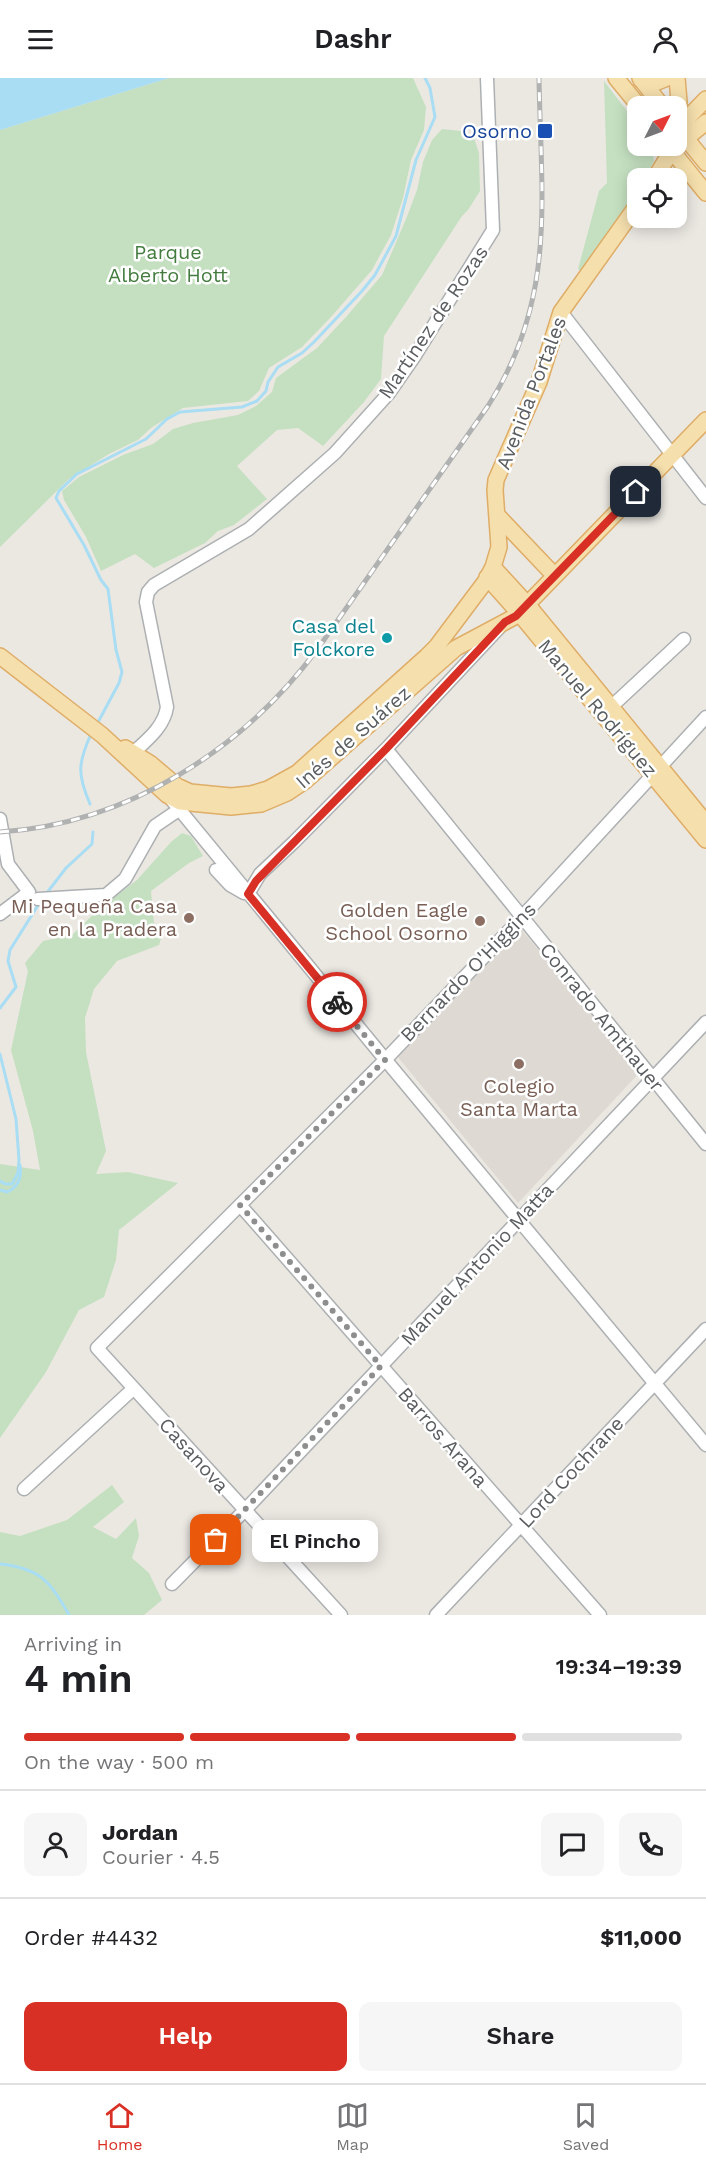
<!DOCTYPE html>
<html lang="en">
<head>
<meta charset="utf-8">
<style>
	:root { --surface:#fff; --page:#f6f6f6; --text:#202124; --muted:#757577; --line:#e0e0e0; --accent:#d93025 }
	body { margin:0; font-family:"Work Sans",sans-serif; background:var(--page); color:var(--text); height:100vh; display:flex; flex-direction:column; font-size:22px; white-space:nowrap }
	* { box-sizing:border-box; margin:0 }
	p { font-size:20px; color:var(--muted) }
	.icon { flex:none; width:33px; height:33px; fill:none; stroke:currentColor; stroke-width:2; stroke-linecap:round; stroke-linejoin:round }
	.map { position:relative; height:1537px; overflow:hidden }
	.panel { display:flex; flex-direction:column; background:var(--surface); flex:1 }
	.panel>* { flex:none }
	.needle { width:39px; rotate:48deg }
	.controls { position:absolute; left:627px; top:18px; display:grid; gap:12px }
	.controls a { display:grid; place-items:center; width:60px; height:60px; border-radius:12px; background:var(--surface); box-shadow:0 3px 15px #0003; font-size:30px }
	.pin { position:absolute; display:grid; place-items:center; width:51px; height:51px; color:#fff; margin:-26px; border-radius:12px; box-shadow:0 3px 9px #0006 }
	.courier { position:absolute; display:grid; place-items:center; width:60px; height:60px; margin:-30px; border:4px solid #d93025; border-radius:50%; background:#fff; color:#222; box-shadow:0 2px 8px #0007 }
	.bubble { position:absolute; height:42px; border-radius:12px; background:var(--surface); box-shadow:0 3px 15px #0003; font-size:20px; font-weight:600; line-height:42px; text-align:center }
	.summary em { font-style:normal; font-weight:600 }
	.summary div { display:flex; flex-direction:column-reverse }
	.summary { display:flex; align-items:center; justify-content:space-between; height:102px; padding:0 24px }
	h1 { font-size:39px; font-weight:600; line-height:45px }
	.bar { display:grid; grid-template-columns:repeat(4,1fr); gap:9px 6px; align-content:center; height:72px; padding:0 24px }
	.bar i { height:8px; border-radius:4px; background:var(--line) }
	.bar .selected { background:var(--accent) }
	.bar p { grid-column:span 4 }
	.line { display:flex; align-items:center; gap:15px; padding:0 24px; border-top:2px solid var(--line) }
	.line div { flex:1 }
	.round { display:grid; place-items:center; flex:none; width:63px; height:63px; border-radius:12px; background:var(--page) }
	.cta { display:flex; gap:12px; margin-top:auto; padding:12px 24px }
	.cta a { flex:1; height:69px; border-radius:12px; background:var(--accent); color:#fff; font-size:24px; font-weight:600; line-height:69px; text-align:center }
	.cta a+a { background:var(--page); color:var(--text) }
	header { display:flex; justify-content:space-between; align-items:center; height:78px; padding:0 24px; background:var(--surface); font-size:27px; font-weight:600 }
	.tab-bar { display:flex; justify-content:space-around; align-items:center; height:84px; border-top:2px solid var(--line); background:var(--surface); font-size:16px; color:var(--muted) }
	.tab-bar a { display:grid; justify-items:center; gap:3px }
	.tab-bar .selected { color:var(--accent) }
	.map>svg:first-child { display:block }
</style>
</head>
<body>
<header><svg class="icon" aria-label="menu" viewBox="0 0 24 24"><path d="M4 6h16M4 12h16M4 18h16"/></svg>Dashr<svg class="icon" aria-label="person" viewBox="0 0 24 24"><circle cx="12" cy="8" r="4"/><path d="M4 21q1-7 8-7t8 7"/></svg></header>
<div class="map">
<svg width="706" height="1537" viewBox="0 0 706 1537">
	<rect width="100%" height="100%" fill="#ebe8e2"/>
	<path fill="#ded9d3" d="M 521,851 L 640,994 L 518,1125 L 397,978 Z"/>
	<path fill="#c5e0c1" d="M 169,0 L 413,0 L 426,29 L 424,52 L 411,82 L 403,120 L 391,157 L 372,192 L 331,239 L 302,269 L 269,290 L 259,313 L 248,323 L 183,330 L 151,350 L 138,362 L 109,376 L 69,401 L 0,469 L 0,52 Z
		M 604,3 L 637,46 L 638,68 L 651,68 L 654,83 L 645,100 L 638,100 L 637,112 L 581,193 L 578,191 L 599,113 L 607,105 Z
		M 442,51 L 461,53 L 474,60 L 479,75 L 480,113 L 468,132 L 462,138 L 384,258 L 381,301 L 364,324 L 323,368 L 298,350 L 277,352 L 237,388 L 267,421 L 234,447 L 218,453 L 205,465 L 154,490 L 135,476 L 101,493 L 86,459 L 64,422 L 62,413 L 79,399 L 123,377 L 153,366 L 173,351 L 193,345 L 238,337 L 256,328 L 272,314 L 276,300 L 317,270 L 346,239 L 382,197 L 406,141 L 417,112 L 423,84 L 432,62 Z
		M 182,755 L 191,758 L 203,778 L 189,785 L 151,813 L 154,845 L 163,854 L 159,867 L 117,883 L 94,911 L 85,940 L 86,974 L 106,1073 L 96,1096 L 128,1094 L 178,1105 L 119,1152 L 116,1182 L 104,1219 L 79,1232 L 46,1294 L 0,1360 L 0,1086 L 40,1092 L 33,1053 L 11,972 L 28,893 L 25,885 L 43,863 L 72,857 L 100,830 L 137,802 L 171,764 Z
		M 112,1407 L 124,1424 L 93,1449 L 116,1461 L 136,1440 L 139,1458 L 132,1480 L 149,1495 L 162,1522 L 144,1537 L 0,1537 L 0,1454 L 20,1458 L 67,1442 Z"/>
	<path fill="#a8ddf4" d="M 0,0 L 169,0 L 0,52 Z"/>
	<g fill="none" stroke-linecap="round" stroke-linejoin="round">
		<path stroke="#a8ddf4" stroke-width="3" d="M 96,648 L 119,605 L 122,594 L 116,572 L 108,511 L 101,502 L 84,467 L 56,420 L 59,413 L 77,396 L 146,361 L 167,341 L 180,334 L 242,329 L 257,323 L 266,313 L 268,304 L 278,289 L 302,275 L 314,264 L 362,213 L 375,197 L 396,158 L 416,82 L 435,39 L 430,10 L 425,0
			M 90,726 C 77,696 78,685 91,656
			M 46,816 L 66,790 L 92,766 L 93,754
			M 0,930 L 16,909 L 8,883 L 10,872 L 40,824
			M 0,976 L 16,1041 L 19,1082 L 18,1095 L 12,1106 L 5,1106 L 0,1103
			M 0,1112 L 7,1114 C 18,1109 22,1100 20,1087
			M 0,1486 C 40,1490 51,1504 69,1537"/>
		<g stroke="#adb0b2" stroke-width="15">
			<path id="minor" d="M 561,234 L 706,420
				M 611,629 L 684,561
				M 386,671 L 706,1066
				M 133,675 C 147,662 164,649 167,629 L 146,524 L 148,514 L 154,507 L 249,451 L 335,375 L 389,315 L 414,279 L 493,152 L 487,0
				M 170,720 L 379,974 L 706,1367
				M 0,741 L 8,786 L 29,814 L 0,836
				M 216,792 L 230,807 L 244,815
				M 248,816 L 260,796 L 294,764 L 386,671 L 500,549
				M 38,821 L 106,817 L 125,801 L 155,748 L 180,731
				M 240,1127 L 600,1537
				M 24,1411 L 133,1311
				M 172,1506 L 245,1432 L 706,944
				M 341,1537 L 97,1270 L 385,982 L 522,839 L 706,639
				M 436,1537 L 706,1251"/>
		</g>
		<g stroke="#dfad66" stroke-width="18">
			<path id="major" d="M 616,0 L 639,28
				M 640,0 L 662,28
				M 641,2 L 655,5 L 667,0
				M 678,50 L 706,21
				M 680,53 L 706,85
				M 676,56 L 679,24 L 677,0
				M 668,68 L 706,115
				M 655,100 L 672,72 L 706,44
				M 497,437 L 555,498
				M 493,489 L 527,526 L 706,745
				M 487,499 L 519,535 L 706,762
				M 0,578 L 102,657 L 167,717 L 180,724 L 231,729 L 261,726 L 287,715 L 305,703 L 456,570 L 516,538 L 706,342
				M 125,670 L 151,686 L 177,708 L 190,714 L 231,718 L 251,716 L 268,711 L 297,695 L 426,579 L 437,568 L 485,504 L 493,489 L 499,469 L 495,412 L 496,402 L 539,304 L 561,234 L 638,126"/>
		</g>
		<use href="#minor" stroke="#fff" stroke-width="12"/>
		<use href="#major" stroke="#f5dfad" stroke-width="15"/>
		<g stroke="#b0b1b1" stroke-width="5">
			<path id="rail" d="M 0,754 C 128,746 245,670 319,569 L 488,328 C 557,220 541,122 539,0"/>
		</g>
		<use href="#rail" stroke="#fff" stroke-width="3" stroke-dasharray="9" stroke-linecap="butt"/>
	</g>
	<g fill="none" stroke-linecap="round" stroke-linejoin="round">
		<path stroke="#8d8e8e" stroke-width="6" stroke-dasharray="0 10.8" d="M 216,1462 L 381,1288 L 240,1127 L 385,982 L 337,924"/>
		<path stroke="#d93025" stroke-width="8" d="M 337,924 L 248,816 L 256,803 L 386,671 L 505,544 L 516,538 L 636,414"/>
	</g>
	<rect fill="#1a4fb4" stroke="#fff" stroke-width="2" x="537" y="45" width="16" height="16" rx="3"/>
	<circle fill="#0f9aa8" stroke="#fff" stroke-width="2" cx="387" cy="560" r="6"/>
	<g fill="#8d6e63" stroke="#fff" stroke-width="2">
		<circle cx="189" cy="840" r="6"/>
		<circle cx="480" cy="843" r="6"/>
		<circle cx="519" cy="986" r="6"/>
	</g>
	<g text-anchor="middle" stroke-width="5" stroke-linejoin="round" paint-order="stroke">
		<g font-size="20" fill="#164399" stroke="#fff" text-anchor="end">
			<text x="532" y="60">Osorno</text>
		</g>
		<g font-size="20" fill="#437c3e" stroke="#fff">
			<text x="168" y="181">Parque<tspan x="168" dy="23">Alberto Hott</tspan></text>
		</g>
		<g font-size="20" fill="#5a5e60" stroke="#fff">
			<text transform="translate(433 244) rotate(-56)" y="7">Martínez de Rozas</text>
			<text transform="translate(531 315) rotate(-69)" y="7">Avenida Portales</text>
			<text transform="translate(598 630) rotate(50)" y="7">Manuel Rodríguez</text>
			<text transform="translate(353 659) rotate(-41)" y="7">Inés de Suárez</text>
			<text transform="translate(468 894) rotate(-46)" y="7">Bernardo O'Higgins</text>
			<text transform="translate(602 939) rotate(51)" y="7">Conrado Amthauer</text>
			<text transform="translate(477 1186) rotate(-47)" y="7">Manuel Antonio Matta</text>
			<text transform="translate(443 1359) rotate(49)" y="7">Barros Arana</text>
			<text transform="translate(194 1377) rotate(48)" y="7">Casanova</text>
			<text transform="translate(571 1394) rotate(-47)" y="7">Lord Cochrane</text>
		</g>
		<g font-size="20" fill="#0d838f" stroke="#fff" text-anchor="end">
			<text x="375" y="555">Casa del<tspan x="375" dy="23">Folckore</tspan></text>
		</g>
		<g font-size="20" fill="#785e54" stroke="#fff" text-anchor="end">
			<text x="177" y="835">Mi Pequeña Casa<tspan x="177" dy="23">en la Pradera</tspan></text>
			<text x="468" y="839">Golden Eagle<tspan x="468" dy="23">School Osorno</tspan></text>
			<text x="519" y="1015" text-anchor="middle">Colegio<tspan x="519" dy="23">Santa Marta</tspan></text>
		</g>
	</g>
</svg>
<div class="controls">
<a><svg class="needle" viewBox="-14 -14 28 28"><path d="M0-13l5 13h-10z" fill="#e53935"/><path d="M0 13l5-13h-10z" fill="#757577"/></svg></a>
<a><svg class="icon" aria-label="locate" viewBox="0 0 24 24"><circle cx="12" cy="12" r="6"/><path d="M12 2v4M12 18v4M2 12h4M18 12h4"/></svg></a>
</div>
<div class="pin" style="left:216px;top:1462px;background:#ea580c"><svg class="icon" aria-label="bag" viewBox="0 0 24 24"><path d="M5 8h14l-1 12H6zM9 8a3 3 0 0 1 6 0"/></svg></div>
<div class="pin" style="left:636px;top:414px;background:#1f2937"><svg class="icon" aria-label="home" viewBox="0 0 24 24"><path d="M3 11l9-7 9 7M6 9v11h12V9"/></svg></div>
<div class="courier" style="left:337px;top:924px"><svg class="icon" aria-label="bike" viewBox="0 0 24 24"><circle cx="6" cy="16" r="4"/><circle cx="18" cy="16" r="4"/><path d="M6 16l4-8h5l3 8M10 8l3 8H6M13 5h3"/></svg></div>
<div class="bubble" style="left:252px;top:1442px;width:126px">El Pincho</div>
</div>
<section class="panel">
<div class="summary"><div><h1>4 min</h1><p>Arriving in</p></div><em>19:34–19:39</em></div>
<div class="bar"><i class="selected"></i><i class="selected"></i><i class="selected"></i><i></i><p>On the way · 500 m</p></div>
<div class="line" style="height:108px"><a class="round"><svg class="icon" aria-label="person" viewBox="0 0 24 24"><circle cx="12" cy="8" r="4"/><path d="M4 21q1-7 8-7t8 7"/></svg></a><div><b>Jordan</b><p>Courier · 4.5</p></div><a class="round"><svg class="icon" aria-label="chat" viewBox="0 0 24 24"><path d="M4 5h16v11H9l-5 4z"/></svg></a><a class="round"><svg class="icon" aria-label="phone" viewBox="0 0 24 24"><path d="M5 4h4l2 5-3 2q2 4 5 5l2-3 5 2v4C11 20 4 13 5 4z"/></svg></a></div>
<div class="line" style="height:78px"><div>Order #4432</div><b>$11,000</b></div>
<div class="cta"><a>Help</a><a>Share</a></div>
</section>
<nav class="tab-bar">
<a class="selected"><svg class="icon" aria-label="home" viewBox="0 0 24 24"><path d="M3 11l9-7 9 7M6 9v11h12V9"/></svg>Home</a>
<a><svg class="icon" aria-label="map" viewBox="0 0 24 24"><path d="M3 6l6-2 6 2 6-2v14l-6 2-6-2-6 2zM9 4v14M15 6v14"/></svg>Map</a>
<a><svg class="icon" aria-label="saved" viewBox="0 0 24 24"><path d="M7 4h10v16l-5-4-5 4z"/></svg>Saved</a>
</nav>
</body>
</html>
